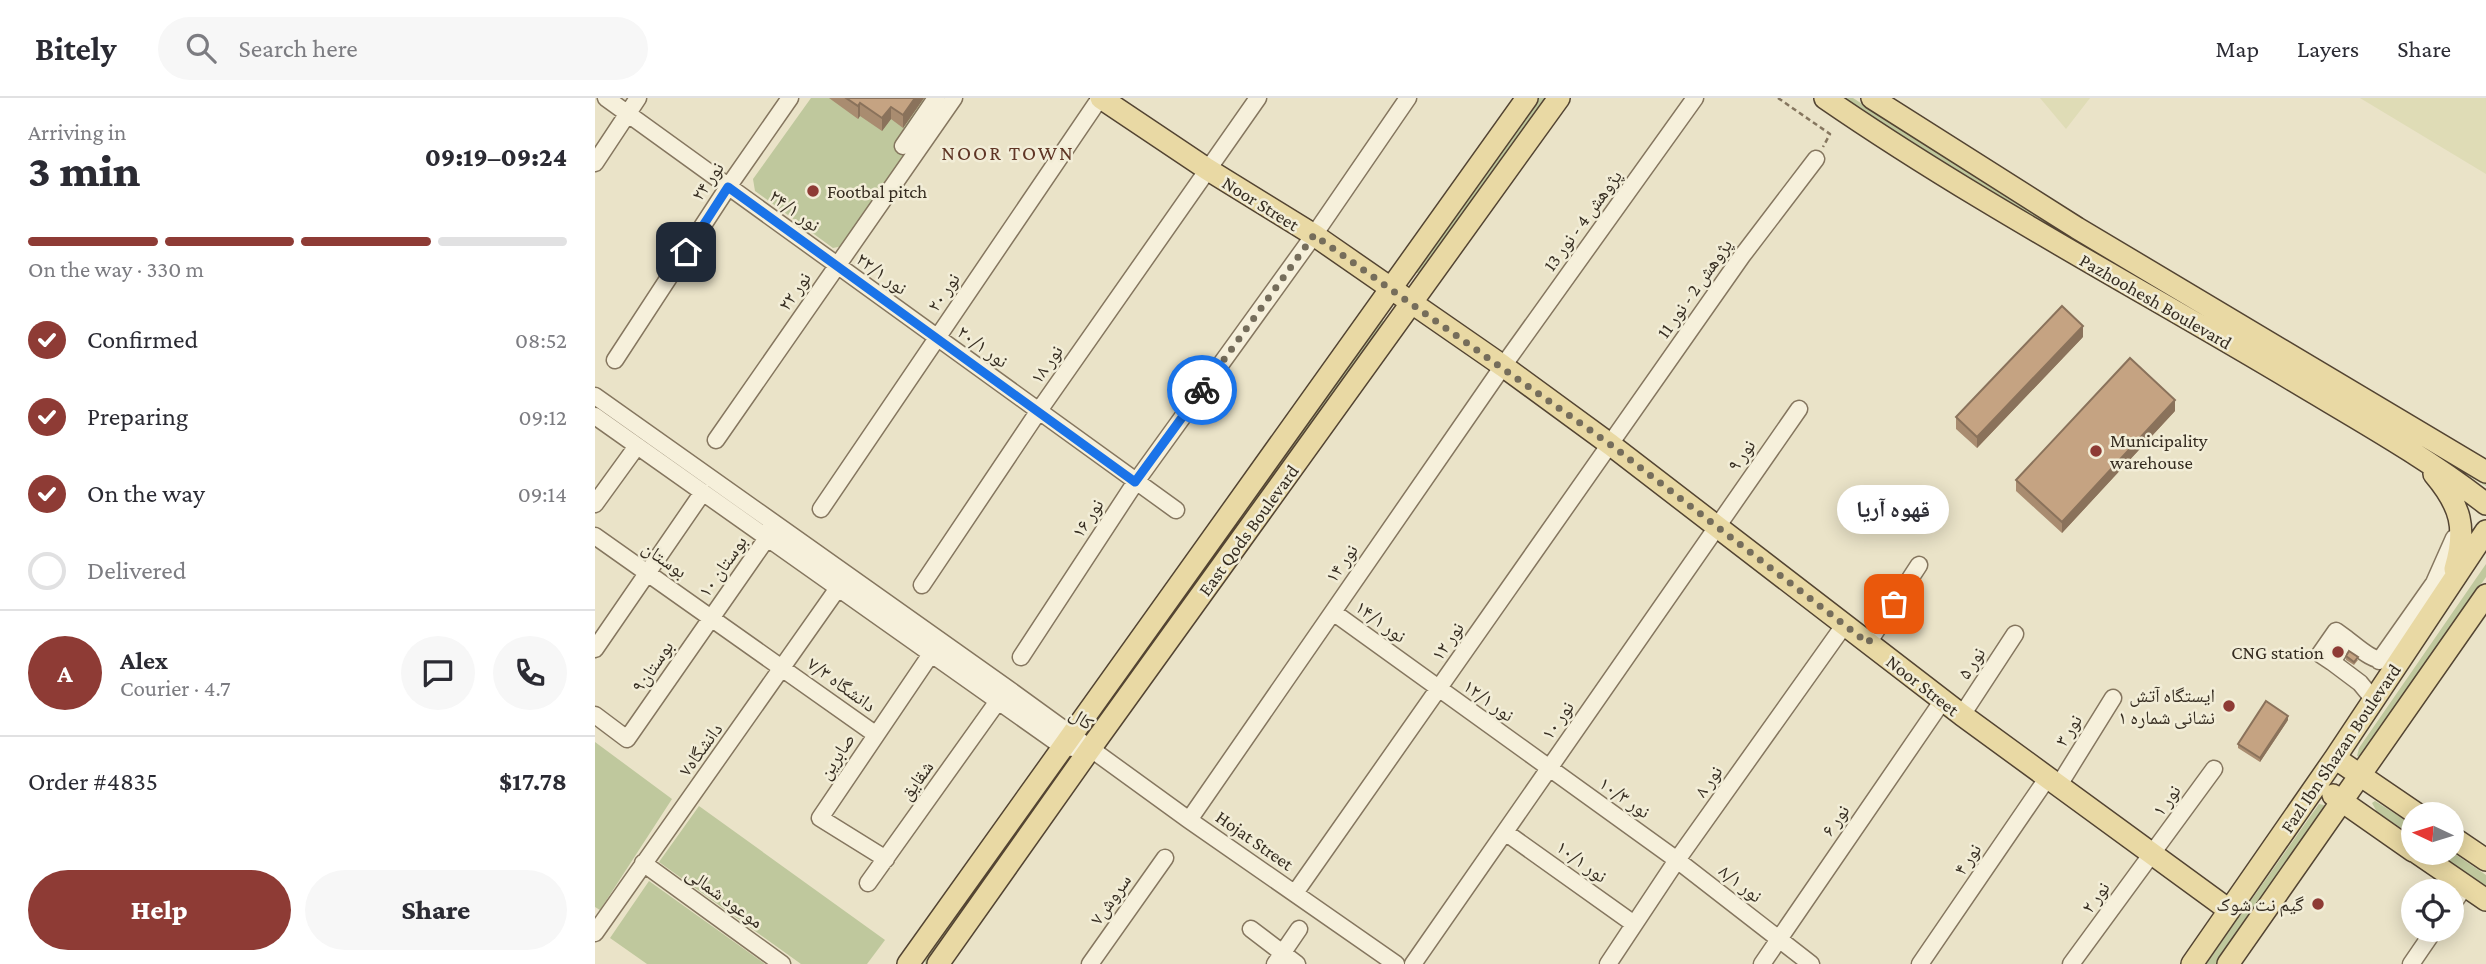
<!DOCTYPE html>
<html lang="en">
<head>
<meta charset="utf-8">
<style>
	:root { --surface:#fff; --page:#f7f7f7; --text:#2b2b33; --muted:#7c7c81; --line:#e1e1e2; --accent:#8e3b35 }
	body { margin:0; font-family:"Crimson Pro","Noto Naskh Arabic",serif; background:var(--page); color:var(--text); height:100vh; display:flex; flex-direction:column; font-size:26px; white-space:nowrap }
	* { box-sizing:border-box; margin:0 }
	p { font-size:23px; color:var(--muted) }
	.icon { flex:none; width:38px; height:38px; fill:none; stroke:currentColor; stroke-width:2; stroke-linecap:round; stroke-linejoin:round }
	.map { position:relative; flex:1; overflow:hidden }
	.drawer { display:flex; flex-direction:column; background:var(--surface); width:595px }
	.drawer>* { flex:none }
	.needle { width:46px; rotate:274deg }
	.fabs { position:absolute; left:1806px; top:704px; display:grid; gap:14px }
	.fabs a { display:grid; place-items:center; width:63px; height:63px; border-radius:50%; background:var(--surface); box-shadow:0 4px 18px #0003; font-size:35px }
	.pin { position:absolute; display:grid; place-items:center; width:60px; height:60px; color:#fff; margin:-30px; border-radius:14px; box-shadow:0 4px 10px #0006 }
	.courier { position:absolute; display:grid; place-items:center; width:70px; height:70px; margin:-35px; border:5px solid #1a73e8; border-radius:50%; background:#fff; color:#222; box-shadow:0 2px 9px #0007 }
	.bubble { position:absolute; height:49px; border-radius:24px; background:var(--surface); box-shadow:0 4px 18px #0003; font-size:23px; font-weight:800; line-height:49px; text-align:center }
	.overview em { font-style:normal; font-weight:800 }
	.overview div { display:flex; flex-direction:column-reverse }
	.overview { display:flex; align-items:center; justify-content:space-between; height:119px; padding:0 28px }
	h1 { font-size:46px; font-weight:800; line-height:52px }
	.bar { display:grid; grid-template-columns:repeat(4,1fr); gap:10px 7px; align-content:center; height:84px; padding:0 28px }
	.bar i { height:9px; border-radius:5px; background:var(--line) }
	.bar .selected { background:var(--accent) }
	.bar p { grid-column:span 4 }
	.line { display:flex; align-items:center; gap:18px; padding:0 28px; border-top:2px solid var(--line) }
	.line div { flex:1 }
	.round { display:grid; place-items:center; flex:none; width:74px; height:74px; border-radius:37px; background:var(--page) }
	ol { padding:0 28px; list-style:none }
	li { display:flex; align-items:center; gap:21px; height:77px }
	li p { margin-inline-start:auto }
	li .icon { padding:7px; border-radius:50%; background:var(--accent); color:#fff; stroke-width:4 }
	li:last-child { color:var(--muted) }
	li i { width:38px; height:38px; border:4px solid var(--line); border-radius:50% }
	.cta { display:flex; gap:14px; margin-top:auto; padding:14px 28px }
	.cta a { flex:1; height:80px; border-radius:42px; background:var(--accent); color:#fff; font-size:28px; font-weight:800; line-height:80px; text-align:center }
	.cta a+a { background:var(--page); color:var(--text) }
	header { display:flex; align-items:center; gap:42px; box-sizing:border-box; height:98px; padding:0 35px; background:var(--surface); border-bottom:2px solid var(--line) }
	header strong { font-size:33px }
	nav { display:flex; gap:38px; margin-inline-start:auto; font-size:24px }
	.search { width:490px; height:63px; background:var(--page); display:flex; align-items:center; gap:18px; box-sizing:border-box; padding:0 24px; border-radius:38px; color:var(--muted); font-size:26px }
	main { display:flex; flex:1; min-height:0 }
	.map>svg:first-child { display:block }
</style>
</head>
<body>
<header>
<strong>Bitely</strong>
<div class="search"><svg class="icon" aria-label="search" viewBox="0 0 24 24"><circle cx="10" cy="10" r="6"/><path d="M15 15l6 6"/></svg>Search here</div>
<nav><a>Map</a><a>Layers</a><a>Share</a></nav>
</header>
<main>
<section class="drawer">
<div class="overview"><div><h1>3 min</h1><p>Arriving in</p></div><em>09:19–09:24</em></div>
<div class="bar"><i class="selected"></i><i class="selected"></i><i class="selected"></i><i></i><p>On the way · 330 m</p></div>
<ol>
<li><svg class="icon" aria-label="check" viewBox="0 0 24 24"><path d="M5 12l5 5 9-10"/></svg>Confirmed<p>08:52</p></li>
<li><svg class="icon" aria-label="check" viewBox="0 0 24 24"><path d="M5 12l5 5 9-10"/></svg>Preparing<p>09:12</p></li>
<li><svg class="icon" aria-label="check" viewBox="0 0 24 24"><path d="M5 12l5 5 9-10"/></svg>On the way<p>09:14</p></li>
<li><i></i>Delivered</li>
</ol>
<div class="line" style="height:126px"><b class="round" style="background:var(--accent);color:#fff">A</b><div><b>Alex</b><p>Courier · 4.7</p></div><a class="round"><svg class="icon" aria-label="chat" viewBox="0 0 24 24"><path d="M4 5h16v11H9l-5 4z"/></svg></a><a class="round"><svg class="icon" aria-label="phone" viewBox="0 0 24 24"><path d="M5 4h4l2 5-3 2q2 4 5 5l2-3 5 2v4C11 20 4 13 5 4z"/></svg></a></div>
<div class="line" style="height:91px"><div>Order #4835</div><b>$17.78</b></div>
<div class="cta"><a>Help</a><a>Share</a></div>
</section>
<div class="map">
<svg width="1891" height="866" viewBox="0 0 1891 866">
	<rect width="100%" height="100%" fill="#eae3c8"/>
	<path fill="#dfdcb6" d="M 1445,0 L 1495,0 L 1471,31 Z
		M 1765,0 L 1891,0 L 1891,76 Z"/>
	<path fill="#bfc89d" d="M 216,0 L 350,0 L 248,148 L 238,150 L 160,93 L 158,81 Z
		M 941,0 L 953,0 L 825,176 L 821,174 L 820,169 Z
		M 1243,0 L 1258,0 L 1418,103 L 1891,380 L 1891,388 L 1413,108 Z
		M 786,222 L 788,223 L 789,228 L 500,633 L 496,632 L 494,629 Z
		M 1891,466 L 1891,479 L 1770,655 L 1767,659 L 1762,658 L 1764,650 Z
		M 0,644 L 77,701 L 5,812 L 0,809 Z
		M 467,666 L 473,669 L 337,866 L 330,866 L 331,856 Z
		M 1780,703 L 1818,727 L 1818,738 L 1782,714 L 1777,705 Z
		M 1724,706 L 1729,707 L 1728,714 L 1623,866 L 1611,866 Z
		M 104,708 L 290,842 L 272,866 L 206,866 L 64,764 Z
		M 1841,754 L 1857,754 L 1891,777 L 1891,789 Z
		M 54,783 L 170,866 L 52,866 L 15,840 Z"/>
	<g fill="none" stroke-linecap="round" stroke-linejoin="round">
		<g stroke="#85765f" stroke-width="19">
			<path id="minor" d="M 11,0 L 581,412
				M 308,48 L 341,0
				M 0,65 L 43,0
				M 20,262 L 133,89 L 195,0
				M 0,298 L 412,590 L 594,722 L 801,866
				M 0,318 L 468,649 L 479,650
				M 121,342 L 359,0
				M 0,406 L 42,348
				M 226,411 L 505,0
				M 0,438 L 280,636
				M 327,487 L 443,314 L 663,0
				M 738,514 L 1082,762 L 1216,866
				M 1273,545 L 1324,467
				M 0,551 L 108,394
				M 426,559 L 540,385 L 719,137 L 813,0
				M 1784,563 L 1839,485 L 1859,440
				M 1737,564 L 1725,556 L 1741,533 L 1752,541
				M 1779,602 L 1765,585 L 1737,564 L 1752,541 C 1765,551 1777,563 1793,563
				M 0,617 L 32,641 L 172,440
				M 1367,617 L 1420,536
				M 1464,687 L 1518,600
				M 594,722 L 908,268 L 1100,0
				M 910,734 L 1039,826
				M 291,761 L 225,720 L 336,556
				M 48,765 L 187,866
				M 273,785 L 403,603
				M 700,795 L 1147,158 L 1221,61
				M 1857,807 L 1870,788
				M 656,831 L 702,866
				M 0,835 L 243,490
				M 495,866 L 570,760
				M 680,866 L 704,831
				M 818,866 L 1204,311
				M 1013,866 L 1082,762 L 1250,526
				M 1167,866 L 1348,602
				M 1325,866 L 1453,679
				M 1476,866 L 1619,671
				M 1816,866 L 1840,831"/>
		</g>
		<g stroke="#534432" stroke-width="24">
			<path id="major" d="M 506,0 L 612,71 L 719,137 L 908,268 L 1016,347 L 1367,617 L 1634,812
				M 1230,0 C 1381,104 1542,189 1699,283 C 1764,322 1831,359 1891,406
				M 1277,0 L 1482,130 L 1891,374
				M 1839,376 C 1866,408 1872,430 1860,471
				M 1740,660 L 1822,716
				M 1738,697 L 1818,753
				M 1857,739 L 1891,762
				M 1821,754 L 1891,802
				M 313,866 L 932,0
				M 343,866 L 495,651 L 964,0
				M 1597,866 L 1740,660 L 1891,433
				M 1633,866 L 1891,497"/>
		</g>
		<path stroke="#85765f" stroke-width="2.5" stroke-dasharray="5 3.5" stroke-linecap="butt" d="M 1183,0 L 1235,36 L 1228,49"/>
		<use href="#minor" stroke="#f6f0db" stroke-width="16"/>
		<use href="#major" stroke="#e9d9a4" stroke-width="21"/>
	</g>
	<path fill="#a98c70" d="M 234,0 L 329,0 L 308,30 L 296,21 L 287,33 L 265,18 L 263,21 Z
		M 1488,239 L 1382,350 L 1361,331 L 1361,319 Z
		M 1580,313 L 1467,435 L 1421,393 L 1421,382 Z
		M 1751,558 L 1763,562 L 1759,567 L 1751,562 Z
		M 1693,622 L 1665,664 L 1643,650 L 1643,646 Z"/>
	<path fill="#8a725b" d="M 320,0 L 329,0 L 308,30 L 308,17 Z
		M 265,5 L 265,18 L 263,21 L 263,8 Z
		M 296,9 L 296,21 L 287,33 L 287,20 Z
		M 1488,228 L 1488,239 L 1382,350 L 1382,339 Z
		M 1580,302 L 1580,313 L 1467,435 L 1467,424 Z
		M 1693,618 L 1693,622 L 1665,664 L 1665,660 Z"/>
	<path fill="#c5a382" stroke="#8a725b" stroke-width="2" d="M 251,0 L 320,0 L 308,17 L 296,9 L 287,20 L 265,5 L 263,8 Z
		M 1467,208 L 1488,228 L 1382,339 L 1361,319 Z
		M 1535,260 L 1580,302 L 1467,424 L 1421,382 Z
		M 1754,553 L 1763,559 L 1759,564 L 1751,558 Z
		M 1671,603 L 1693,618 L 1665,660 L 1643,646 Z"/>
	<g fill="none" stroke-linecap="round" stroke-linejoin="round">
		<path stroke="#756d5b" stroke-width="7" stroke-dasharray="0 12.6" d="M 607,292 L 719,137 L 1016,347 L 1273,545 L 1299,506"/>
		<path stroke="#1a73e8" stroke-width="9" d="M 91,154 L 133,89 L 540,384 L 607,292"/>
	</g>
	<g fill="#8e3b35" stroke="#f2edd7" stroke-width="2.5">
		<circle cx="218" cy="93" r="7"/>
		<circle cx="1501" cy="353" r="7"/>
		<circle cx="1743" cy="554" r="7"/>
		<circle cx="1634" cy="608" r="7"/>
		<circle cx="1723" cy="806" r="7"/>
	</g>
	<g text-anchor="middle" stroke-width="5" stroke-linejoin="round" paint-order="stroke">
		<g font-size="19" fill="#362d21" stroke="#f2edd7">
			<text transform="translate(112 83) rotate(-56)" y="7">نور ۲۴</text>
			<text transform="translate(666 105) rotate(32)" y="7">Noor Street</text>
			<text transform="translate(200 112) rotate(36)" y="7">نور ۲۴/۱</text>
			<text transform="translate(987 122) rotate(-54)" y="7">پژوهش 4 - نور 13</text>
			<text transform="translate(287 175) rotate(36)" y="7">نور ۲۲/۱</text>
			<text transform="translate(1099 190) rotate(-55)" y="7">پژوهش 2 - نور 11</text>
			<text transform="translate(199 193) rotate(-55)" y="7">نور ۲۲</text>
			<text transform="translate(348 194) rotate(-56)" y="7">نور ۲۰</text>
			<text transform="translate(1561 203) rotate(30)" y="7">Pazhoohesh Boulevard</text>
			<text transform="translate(388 248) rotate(36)" y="7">نور ۲۰/۱</text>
			<text transform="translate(451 266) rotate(-55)" y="7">نور ۱۸</text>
			<text transform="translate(1146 357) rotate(-55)" y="7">نور ۹</text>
			<text transform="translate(492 420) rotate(-57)" y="7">نور ۱۶</text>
			<text transform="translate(653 432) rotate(-54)" y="7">East Qods Boulevard</text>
			<text transform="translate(70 461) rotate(35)" y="7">بوستان</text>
			<text transform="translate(746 465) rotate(-55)" y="7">نور ۱۴</text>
			<text transform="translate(127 468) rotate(-55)" y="7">بوستان ۱۰</text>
			<text transform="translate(786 523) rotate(36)" y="7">نور ۱۴/۱</text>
			<text transform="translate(852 543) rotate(-55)" y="7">نور ۱۲</text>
			<text transform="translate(1376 565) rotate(-57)" y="7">نور ۵</text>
			<text transform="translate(57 568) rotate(-55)" y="7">بوستان۹</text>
			<text transform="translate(247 586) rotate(36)" y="7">دانشگاه ۷/۳</text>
			<text transform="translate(1328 587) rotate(38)" y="7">Noor Street</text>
			<text transform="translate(894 602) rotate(36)" y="7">نور ۱۲/۱</text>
			<text transform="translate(487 620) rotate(36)" y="7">کال</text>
			<text transform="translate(962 622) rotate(-55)" y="7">نور ۱۰</text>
			<text transform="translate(1473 632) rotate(-58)" y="7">نور ۳</text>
			<text transform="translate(1745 650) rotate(-56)" y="7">Fazl Ibn Shazan Boulevard</text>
			<text transform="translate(105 651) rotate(-54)" y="7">دانشگاه۷</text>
			<text transform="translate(241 658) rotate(-57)" y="7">صابرین</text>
			<text transform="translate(321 682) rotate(-54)" y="7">شقایق</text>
			<text transform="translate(1113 683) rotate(-55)" y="7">نور ۸</text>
			<text transform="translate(1030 699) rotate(35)" y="7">نور ۱۰/۳</text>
			<text transform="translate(1571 702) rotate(-54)" y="7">نور ۱</text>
			<text transform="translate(1240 722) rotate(-55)" y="7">نور ۶</text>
			<text transform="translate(660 742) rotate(35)" y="7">Hojat Street</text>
			<text transform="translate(1372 761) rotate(-56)" y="7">نور ۴</text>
			<text transform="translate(987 763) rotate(36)" y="7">نور ۱۰/۱</text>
			<text transform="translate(1146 785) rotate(38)" y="7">نور ۸/۱</text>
			<text transform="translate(130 799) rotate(36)" y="7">موعود شمالی</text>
			<text transform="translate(1500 799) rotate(-54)" y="7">نور ۲</text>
			<text transform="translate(515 801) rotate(-55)" y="7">سروش۷</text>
		</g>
		<g font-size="19" fill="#362d21" stroke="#f2edd7" text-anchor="end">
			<text x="232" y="100" text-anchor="start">Footbal pitch</text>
			<text x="1515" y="349" text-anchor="start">Municipality<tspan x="1515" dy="22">warehouse</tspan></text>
			<text x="1729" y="561">CNG station</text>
			<text x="1620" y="604">ایستگاه آتش<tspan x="1620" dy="22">نشانی شماره ۱</tspan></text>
			<text x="1709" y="813">گیم نت شوک</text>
		</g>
		<g font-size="21" letter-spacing="2" fill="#5f3525" stroke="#f2edd7">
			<text x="413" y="62">NOOR TOWN</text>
		</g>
	</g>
</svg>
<div class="fabs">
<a><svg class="needle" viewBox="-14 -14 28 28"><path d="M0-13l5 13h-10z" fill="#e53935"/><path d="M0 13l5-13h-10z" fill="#7c7c81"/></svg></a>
<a><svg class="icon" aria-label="locate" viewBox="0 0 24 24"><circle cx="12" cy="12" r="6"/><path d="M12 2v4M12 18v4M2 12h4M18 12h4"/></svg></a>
</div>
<div class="pin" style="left:1299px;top:506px;background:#ea580c"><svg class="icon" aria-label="bag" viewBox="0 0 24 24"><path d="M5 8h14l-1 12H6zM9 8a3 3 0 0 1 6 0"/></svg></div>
<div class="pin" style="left:91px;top:154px;background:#1f2937"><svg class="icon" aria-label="home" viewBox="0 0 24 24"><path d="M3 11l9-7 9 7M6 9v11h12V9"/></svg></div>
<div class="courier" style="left:607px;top:292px"><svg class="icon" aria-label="bike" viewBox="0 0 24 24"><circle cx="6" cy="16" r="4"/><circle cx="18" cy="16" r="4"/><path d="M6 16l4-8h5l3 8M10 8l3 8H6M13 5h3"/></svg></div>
<div class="bubble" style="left:1242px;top:387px;width:112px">قهوه آریا</div>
</div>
</main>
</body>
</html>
